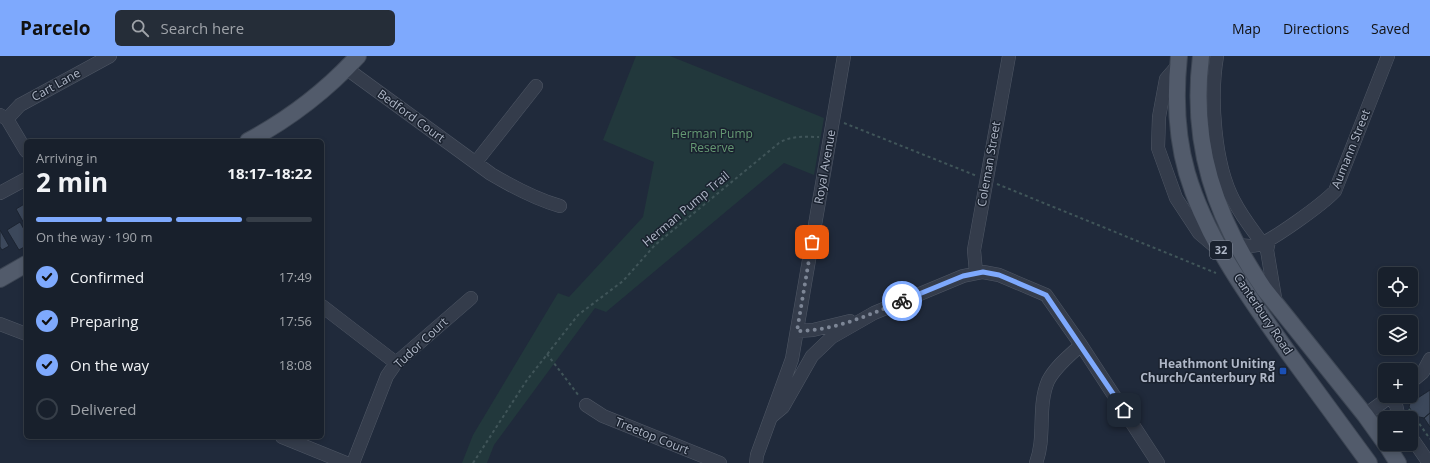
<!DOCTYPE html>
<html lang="en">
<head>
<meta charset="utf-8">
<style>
	:root { --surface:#18202c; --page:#252d38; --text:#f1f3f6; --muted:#9fa3a9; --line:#363e48; --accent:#7ea9fd }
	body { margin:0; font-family:"Open Sans",sans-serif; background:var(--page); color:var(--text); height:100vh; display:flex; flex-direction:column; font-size:15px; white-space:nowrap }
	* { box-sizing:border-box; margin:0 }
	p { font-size:13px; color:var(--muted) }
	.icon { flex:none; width:22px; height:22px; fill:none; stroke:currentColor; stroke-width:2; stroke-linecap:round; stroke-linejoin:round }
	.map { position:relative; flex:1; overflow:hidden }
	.sheet { position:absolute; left:24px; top:83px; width:300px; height:300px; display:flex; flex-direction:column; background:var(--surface); border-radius:6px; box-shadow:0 2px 6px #0003,0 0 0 1px var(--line) }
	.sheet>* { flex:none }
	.fabs { position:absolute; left:1378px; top:211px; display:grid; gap:8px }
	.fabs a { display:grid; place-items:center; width:40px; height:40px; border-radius:6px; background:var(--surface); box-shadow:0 2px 6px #0003,0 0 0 1px var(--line); font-size:20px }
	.pin { position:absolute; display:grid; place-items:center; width:34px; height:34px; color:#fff; margin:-17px; border-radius:8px; box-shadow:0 2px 6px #0006 }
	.courier { position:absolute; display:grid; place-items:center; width:40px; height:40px; margin:-20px; border:3px solid #7ea9fd; border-radius:50%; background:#fff; color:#222; box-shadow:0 1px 5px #0007 }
	.headline em { font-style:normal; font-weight:700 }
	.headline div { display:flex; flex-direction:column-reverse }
	.headline { display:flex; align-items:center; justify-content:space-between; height:68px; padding:0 12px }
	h1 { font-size:26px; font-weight:700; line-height:30px }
	.bar { display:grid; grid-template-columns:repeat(4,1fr); gap:6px 4px; align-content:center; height:48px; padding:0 12px }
	.bar i { height:5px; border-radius:3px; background:var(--line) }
	.bar .active { background:var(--accent) }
	.bar p { grid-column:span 4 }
	ol { padding:0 12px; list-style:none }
	li { display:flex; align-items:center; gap:12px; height:44px }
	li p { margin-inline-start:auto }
	li .icon { padding:4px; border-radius:50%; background:var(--accent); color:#111; stroke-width:4 }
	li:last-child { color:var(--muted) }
	li i { width:22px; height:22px; border:2px solid var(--line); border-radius:50% }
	header { display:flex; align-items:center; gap:24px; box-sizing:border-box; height:56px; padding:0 20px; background:var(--accent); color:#111 }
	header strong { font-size:19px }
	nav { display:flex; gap:22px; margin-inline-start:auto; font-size:14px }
	.search { width:280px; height:36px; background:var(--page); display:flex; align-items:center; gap:10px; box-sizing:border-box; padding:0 14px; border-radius:6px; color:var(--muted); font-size:15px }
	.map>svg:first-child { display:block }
</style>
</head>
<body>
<header>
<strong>Parcelo</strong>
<div class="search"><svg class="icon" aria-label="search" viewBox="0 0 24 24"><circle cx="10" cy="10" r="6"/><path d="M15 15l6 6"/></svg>Search here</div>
<nav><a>Map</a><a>Directions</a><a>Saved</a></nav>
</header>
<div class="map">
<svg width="1430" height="407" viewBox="0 0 1430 407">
	<rect width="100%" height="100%" fill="#202a3b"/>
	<path fill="#22383c" d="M 636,0 L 670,0 L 824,62 L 814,119 L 784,107 L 606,256 L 595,252 L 494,389 L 487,407 L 462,407 L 473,379 L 558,237 L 569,241 L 643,161 L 654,106 L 603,84 Z"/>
	<path fill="#3c485b" stroke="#1c2431" d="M 26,147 L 26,171 L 16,153 Z
		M 20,166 L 26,177 L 26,190 L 19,194 L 7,174 Z
		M 0,174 L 9,190 L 2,194 L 0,191 Z
		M 1430,334 L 1430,357 L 1424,362 L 1415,360 L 1409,351 L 1410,347 Z
		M 1430,357 L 1430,371 L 1424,362 Z"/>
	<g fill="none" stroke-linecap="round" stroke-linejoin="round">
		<g stroke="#4f5765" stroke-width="14">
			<path id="minor" d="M 1217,0 C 1210,41 1214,108 1234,145 C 1243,163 1256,178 1267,194
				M 1178,9 L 1166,23 L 1159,61 L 1158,92 L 1176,142 L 1199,177 L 1219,194
				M 347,13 L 491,118 C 513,131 535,143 560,150
				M 0,59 L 7,63 L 26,95
				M 7,63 L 20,49 L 110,0
				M 476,106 L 536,30
				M 0,137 L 26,123
				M 1269,185 L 1267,194 L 1276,248
				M 1236,188 C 1244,190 1250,191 1258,189 C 1273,184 1323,148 1335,135 L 1388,0
				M 976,216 L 974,194 L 1009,0
				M 322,250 L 396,307
				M 0,268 L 26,278
				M 797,275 L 813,274 L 850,265
				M 1411,326 L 1423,316 L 1430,303
				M 1390,341 L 1396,349 L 1399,362
				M 586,349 L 603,360 L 720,407
				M 1365,359 L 1391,340
				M 771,361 L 783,351 L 812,300 L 832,281 L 874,257 L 963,220 L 983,216 L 999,219 L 1046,239 L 1081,289 L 1158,407
				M 282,381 L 346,407
				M 1411,381 L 1429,407
				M 353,407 L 387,320 L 396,307 L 471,242
				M 756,407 L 757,399 L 792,303 L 844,0
				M 1036,407 C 1046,381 1037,351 1048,325 C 1055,311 1070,299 1081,289"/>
		</g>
		<g stroke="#3d4654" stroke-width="18">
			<path id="major" d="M 1179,0 C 1175,39 1176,79 1187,117 C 1206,182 1248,240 1287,295 C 1314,332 1342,370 1369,407
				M 1201,0 C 1190,87 1215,162 1264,233 L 1365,359 L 1385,387
				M 248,85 C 289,63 326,35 358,0
				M 0,223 L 26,208
				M 1386,388 L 1398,407"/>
		</g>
		<path stroke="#405559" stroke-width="2" stroke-dasharray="3 3" stroke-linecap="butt" d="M 844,67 L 977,120
			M 997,128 L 1216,217
			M 547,298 L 579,340
			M 1409,353 L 1430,383
			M 473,407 L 527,324 L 578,259 L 623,225 L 655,189 L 779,87 C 792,79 805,81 819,81"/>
		<use href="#minor" stroke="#343c4b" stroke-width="13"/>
		<use href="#major" stroke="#525b6b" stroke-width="16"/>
	</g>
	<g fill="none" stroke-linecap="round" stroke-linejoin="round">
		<path stroke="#7d8696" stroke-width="4" stroke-dasharray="0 7.2" d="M 812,186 L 797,275 C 834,275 869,259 902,245"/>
		<path stroke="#7ea9fd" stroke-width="5" d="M 902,245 L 963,220 L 983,216 L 999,219 L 1046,239 L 1124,354"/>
	</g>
	<rect fill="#1a4fb4" stroke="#1a222f" stroke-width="1.5" x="1279" y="311" width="8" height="8" rx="2"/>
	<g text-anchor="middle" stroke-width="3" stroke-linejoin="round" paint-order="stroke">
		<rect fill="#1a222f" stroke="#828a99" stroke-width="1" x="1210" y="185" width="22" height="18" rx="3"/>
		<g font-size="11" font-weight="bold" fill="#afb7c7">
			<text x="1221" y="198">32</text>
		</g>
		<g font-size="12" fill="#afb7c7" stroke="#1a222f">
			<text transform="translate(56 29) rotate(-29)" y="4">Cart Lane</text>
			<text transform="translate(411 60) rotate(36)" y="4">Bedford Court</text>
			<text transform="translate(1351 93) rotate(-68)" y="4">Aumann Street</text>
			<text transform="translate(989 108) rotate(-80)" y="4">Coleman Street</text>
			<text transform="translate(825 111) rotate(-80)" y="4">Royal Avenue</text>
			<text transform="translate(686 153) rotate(-40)" y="4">Herman Pump Trail</text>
			<text transform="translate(1263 258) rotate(56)" y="4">Canterbury Road</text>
			<text transform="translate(421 287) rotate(-43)" y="4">Tudor Court</text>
			<text transform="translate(652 380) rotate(22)" y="4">Treetop Court</text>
		</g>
		<g font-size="12" fill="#659973" stroke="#1a222f">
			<text x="712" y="82">Herman Pump<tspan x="712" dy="14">Reserve</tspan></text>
		</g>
		<g font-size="12" font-weight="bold" fill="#afb7c7" stroke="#1a222f" text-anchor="end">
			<text x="1275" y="312">Heathmont Uniting<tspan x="1275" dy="14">Church/Canterbury Rd</tspan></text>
		</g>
	</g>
</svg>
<div class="fabs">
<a><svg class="icon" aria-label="locate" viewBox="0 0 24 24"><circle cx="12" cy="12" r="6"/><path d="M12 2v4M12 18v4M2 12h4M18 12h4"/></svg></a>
<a><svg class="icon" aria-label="layers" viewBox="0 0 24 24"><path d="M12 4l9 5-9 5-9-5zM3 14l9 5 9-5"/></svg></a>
<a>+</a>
<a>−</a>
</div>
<div class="pin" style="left:812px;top:186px;background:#ea580c"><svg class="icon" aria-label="bag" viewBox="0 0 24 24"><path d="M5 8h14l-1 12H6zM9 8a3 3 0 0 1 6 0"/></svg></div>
<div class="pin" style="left:1124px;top:354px;background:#1f2937"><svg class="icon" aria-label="home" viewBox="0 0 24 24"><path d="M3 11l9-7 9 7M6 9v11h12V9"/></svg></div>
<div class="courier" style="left:902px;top:245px"><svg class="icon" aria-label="bike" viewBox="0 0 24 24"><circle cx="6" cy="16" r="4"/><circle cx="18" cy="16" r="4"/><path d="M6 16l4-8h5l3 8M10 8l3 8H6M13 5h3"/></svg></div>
<section class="sheet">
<div class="headline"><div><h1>2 min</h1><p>Arriving in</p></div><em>18:17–18:22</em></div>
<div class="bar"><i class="active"></i><i class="active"></i><i class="active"></i><i></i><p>On the way · 190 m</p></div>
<ol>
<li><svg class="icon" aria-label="check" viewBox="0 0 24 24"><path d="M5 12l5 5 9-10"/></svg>Confirmed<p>17:49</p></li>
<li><svg class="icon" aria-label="check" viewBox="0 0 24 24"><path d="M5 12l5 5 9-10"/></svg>Preparing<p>17:56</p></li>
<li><svg class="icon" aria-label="check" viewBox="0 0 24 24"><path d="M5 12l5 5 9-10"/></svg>On the way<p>18:08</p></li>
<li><i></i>Delivered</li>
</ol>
</section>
</div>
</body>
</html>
